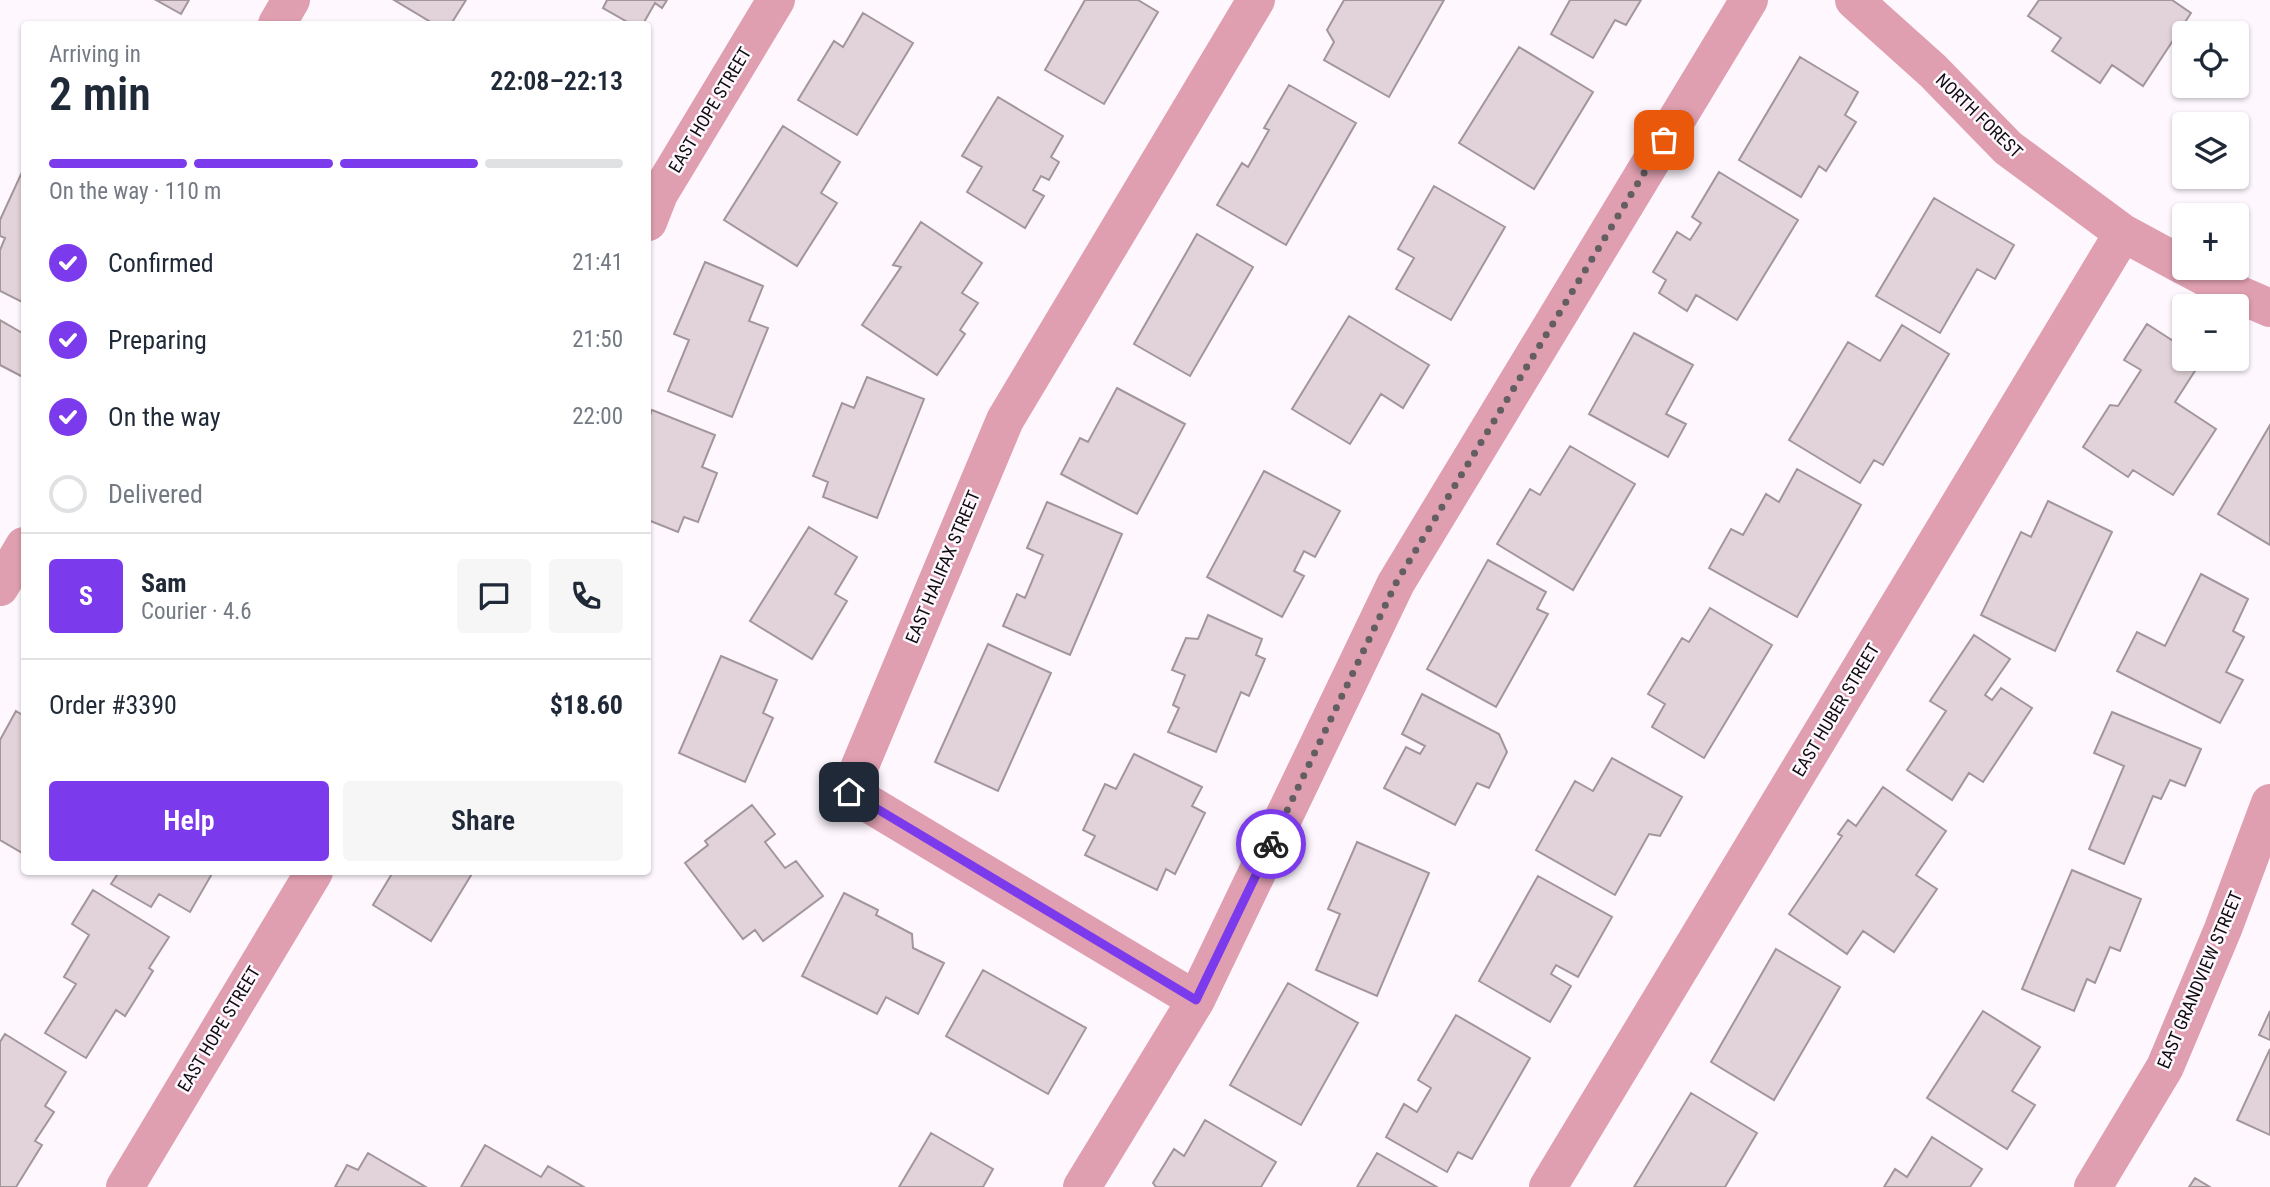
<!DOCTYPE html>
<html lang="en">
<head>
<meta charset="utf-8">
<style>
	:root { --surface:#fff; --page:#f6f6f7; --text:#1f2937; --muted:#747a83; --line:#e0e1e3; --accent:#7c3aed }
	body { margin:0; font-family:"Roboto Condensed",sans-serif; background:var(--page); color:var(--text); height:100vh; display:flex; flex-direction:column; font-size:26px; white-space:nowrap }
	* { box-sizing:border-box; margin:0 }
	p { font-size:23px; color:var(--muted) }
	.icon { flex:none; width:38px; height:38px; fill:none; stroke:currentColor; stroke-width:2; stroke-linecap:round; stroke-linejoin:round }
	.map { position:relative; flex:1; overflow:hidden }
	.panel { position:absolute; left:21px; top:21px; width:630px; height:854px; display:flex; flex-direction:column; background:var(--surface); border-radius:7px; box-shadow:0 2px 5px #0004 }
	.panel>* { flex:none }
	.buttons { position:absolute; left:2172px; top:21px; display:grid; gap:14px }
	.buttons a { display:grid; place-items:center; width:77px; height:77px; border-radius:7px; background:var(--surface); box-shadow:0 2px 5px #0004; font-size:35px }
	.pin { position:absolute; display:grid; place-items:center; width:60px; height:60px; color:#fff; margin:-30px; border-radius:14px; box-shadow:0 4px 10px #0006 }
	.courier { position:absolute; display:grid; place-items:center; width:70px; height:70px; margin:-35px; border:5px solid #7c3aed; border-radius:50%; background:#fff; color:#222; box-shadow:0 2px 9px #0007 }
	.summary em { font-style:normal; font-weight:600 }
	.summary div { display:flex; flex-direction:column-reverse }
	.summary { display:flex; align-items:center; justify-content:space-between; height:119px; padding:0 28px }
	h1 { font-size:46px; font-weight:600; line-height:52px }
	.bar { display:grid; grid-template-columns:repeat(4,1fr); gap:10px 7px; align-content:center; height:84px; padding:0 28px }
	.bar i { height:9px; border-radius:5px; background:var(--line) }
	.bar .active { background:var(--accent) }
	.bar p { grid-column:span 4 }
	.line { display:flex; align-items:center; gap:18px; padding:0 28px; border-top:2px solid var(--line) }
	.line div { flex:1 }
	.round { display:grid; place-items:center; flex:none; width:74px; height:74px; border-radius:7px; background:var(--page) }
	ol { padding:0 28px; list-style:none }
	li { display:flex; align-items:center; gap:21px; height:77px }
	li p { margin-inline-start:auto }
	li .icon { padding:7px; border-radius:50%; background:var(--accent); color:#fff; stroke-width:4 }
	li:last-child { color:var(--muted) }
	li i { width:38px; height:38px; border:4px solid var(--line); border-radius:50% }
	.cta { display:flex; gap:14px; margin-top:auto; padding:14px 28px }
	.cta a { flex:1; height:80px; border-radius:7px; background:var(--accent); color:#fff; font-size:28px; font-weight:600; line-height:80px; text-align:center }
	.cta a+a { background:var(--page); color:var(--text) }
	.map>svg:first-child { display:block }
</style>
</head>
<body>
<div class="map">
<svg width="2270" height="1187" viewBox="0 0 2270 1187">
	<rect width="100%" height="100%" fill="#fef8fe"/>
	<path fill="#e1d3d9" stroke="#a3969b" stroke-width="2" d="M 156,0 L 189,0 L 181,14 Z
		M 394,0 L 466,0 L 451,24 L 434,24 Z
		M 607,0 L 667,0 L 662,8 L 655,3 L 643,24 L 631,24 L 603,8 Z
		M 1085,0 L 1138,0 L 1158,12 L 1104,104 L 1045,70 Z
		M 1344,0 L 1444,0 L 1389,97 L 1324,60 L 1334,42 L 1327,30 Z
		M 1570,0 L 1641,0 L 1626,25 L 1615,20 L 1593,58 L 1551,34 Z
		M 2039,0 L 2172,0 L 2191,13 L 2143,86 L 2112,65 L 2100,83 L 2052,51 L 2061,38 L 2028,16 Z
		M 863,13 L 913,43 L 857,135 L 798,100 L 834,41 L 843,47 Z
		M 1519,47 L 1593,92 L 1534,189 L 1459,143 Z
		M 1800,57 L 1858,92 L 1845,115 L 1856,122 L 1826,171 L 1819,166 L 1801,197 L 1739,160 Z
		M 1289,85 L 1356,123 L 1286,245 L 1217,205 L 1242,163 L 1248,167 L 1269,130 L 1264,128 Z
		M 998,97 L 1063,136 L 1051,157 L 1059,162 L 1049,180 L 1041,176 L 1033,190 L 1044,196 L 1025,228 L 967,192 L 982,167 L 962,156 Z
		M 783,126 L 840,162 L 821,193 L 837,203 L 797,266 L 724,220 Z
		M 22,172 L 24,173 L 24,303 L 0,291 L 0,250 L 5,238 L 0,236 L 0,220 Z
		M 1719,172 L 1798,220 L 1737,320 L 1696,295 L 1687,311 L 1659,293 L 1666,280 L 1653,272 L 1677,232 L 1690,240 L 1701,223 L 1692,217 Z
		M 1434,186 L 1505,227 L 1451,320 L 1396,289 L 1414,258 L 1398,249 Z
		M 1934,198 L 2014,245 L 1995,279 L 1977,269 L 1940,333 L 1876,296 Z
		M 921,222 L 982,263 L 962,293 L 978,303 L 960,330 L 965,334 L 937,375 L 862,325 L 901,267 L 893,265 Z
		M 1197,234 L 1253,267 L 1190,376 L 1134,344 Z
		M 705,262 L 763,286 L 749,321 L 768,328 L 732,417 L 668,391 L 689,340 L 674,334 Z
		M 1349,316 L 1429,365 L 1403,408 L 1381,394 L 1350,444 L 1292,409 Z
		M 0,320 L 24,334 L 23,377 L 0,365 Z
		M 2147,324 L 2184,348 L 2184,359 L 2202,360 L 2175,402 L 2216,429 L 2173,495 L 2133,470 L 2128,477 L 2083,447 L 2110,405 L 2118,406 L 2141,370 L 2124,360 Z
		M 1902,325 L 1949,354 L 1883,465 L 1874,460 L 1860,483 L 1789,440 L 1848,342 L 1880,361 Z
		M 1634,333 L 1693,365 L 1666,414 L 1686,424 L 1668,457 L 1589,414 Z
		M 867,377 L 924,399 L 877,518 L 823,497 L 828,482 L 813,476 L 842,403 L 854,408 Z
		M 1117,388 L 1185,424 L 1137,514 L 1061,474 L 1080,438 L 1088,442 Z
		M 652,410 L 715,435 L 702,467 L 717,473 L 698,522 L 684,517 L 678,532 L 648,520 L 648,421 Z
		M 2270,425 L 2270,545 L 2218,514 Z
		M 1570,446 L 1635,484 L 1573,590 L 1497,544 L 1530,489 L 1540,495 Z
		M 1797,469 L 1861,505 L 1797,617 L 1709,568 L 1731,529 L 1743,535 L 1766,494 L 1779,502 Z
		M 1264,471 L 1340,511 L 1315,557 L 1304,551 L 1294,571 L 1304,576 L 1282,617 L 1207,577 Z
		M 2048,501 L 2112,532 L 2055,651 L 1981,615 L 2021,532 L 2031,537 Z
		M 1047,502 L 1122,534 L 1070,655 L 1003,626 L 1017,594 L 1025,598 L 1043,555 L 1027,548 Z
		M 809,527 L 857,557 L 835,594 L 847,601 L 812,659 L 750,621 Z
		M 1488,560 L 1546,592 L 1537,609 L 1548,614 L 1496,707 L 1427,669 Z
		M 2201,574 L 2248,599 L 2233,631 L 2244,637 L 2226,672 L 2243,680 L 2220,723 L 2117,671 L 2137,632 L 2165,646 Z
		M 1710,608 L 1772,645 L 1704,758 L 1652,727 L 1665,704 L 1648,694 L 1682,638 L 1689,642 Z
		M 1208,615 L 1262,639 L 1256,655 L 1265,659 L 1249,696 L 1241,692 L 1216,752 L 1168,732 L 1179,708 L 1173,705 L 1185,675 L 1172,670 L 1186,638 L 1198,639 Z
		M 1974,635 L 2010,659 L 1985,695 L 1992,700 L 2001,688 L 2032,708 L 1983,782 L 1969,773 L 1952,800 L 1907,770 L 1946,711 L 1930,701 Z
		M 988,644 L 1051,673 L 998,791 L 935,762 Z
		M 721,656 L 777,680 L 763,713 L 773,718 L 745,782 L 679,753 Z
		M 1422,694 L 1499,734 L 1507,752 L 1489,788 L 1477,783 L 1455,825 L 1384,788 L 1406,747 L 1420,754 L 1425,746 L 1402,734 Z
		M 16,711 L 24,716 L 24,854 L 0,840 L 0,740 Z
		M 2112,712 L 2201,749 L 2185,786 L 2170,780 L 2161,799 L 2153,796 L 2124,864 L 2089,849 L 2124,766 L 2094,753 Z
		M 1134,754 L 1202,787 L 1192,806 L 1205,813 L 1175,874 L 1166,869 L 1157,890 L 1085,855 L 1095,836 L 1083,830 L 1105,784 L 1116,789 Z
		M 1612,758 L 1682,797 L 1660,836 L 1649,834 L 1615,895 L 1536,850 L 1575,781 L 1593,791 Z
		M 1883,787 L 1946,831 L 1916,875 L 1937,889 L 1894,952 L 1863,931 L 1847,954 L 1789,914 L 1842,836 L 1838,834 L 1848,820 L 1856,826 Z
		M 752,805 L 775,834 L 765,842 L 785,868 L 796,861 L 823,896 L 763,941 L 755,930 L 743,939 L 685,863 L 708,845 L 705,841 Z
		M 1357,842 L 1429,873 L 1377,996 L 1316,970 L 1340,914 L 1328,909 Z
		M 2072,870 L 2141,899 L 2120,951 L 2110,947 L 2095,983 L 2087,979 L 2074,1011 L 2022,989 Z
		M 119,872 L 213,872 L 190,912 L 159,894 L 151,907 L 111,884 Z
		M 393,872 L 473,872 L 431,941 L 373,905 Z
		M 1538,876 L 1612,917 L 1578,977 L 1556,965 L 1551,974 L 1571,986 L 1550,1022 L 1479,981 Z
		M 93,890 L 169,937 L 149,968 L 153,971 L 125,1016 L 116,1010 L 86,1058 L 45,1033 L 76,984 L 64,977 L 89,935 L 72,924 Z
		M 844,893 L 878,910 L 876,915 L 912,934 L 913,948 L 944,963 L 918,1014 L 886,997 L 877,1014 L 802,976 Z
		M 1776,949 L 1840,987 L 1774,1100 L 1711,1062 Z
		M 983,970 L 1086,1028 L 1048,1094 L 946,1036 Z
		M 1288,983 L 1358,1023 L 1301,1125 L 1230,1085 Z
		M 1983,1011 L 2040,1047 L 2012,1091 L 2035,1105 L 2007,1149 L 1927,1098 Z
		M 2270,1011 L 2270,1040 L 2259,1035 Z
		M 1456,1015 L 1530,1058 L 1472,1159 L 1458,1152 L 1447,1172 L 1386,1137 L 1404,1104 L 1417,1112 L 1431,1088 L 1418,1080 Z
		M 5,1034 L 66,1072 L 45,1106 L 54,1112 L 35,1141 L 42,1145 L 16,1187 L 0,1187 L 0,1042 Z
		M 2270,1049 L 2270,1135 L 2237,1120 Z
		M 1691,1093 L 1757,1133 L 1725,1187 L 1634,1187 Z
		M 1205,1120 L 1276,1162 L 1261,1187 L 1156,1187 L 1153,1183 L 1174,1149 L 1184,1156 Z
		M 931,1133 L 993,1169 L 983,1187 L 899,1187 Z
		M 1932,1137 L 1982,1169 L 1970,1187 L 1884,1187 L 1895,1169 L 1907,1177 Z
		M 485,1145 L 541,1177 L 548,1166 L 584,1187 L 461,1187 Z
		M 368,1153 L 426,1187 L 335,1187 L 347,1165 L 358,1170 Z
		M 1377,1153 L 1437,1187 L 1357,1187 Z
		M 2195,1178 L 2210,1187 L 2189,1187 Z"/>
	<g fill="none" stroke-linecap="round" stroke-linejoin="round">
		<path stroke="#df9fb0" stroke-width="38" d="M 1854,0 L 1933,71 L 2008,148 L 2123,233 L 2184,266
			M 277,24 L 291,0
			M 648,222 L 659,194 L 776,0
			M 2188,268 L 2233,292 L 2270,308
			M 0,587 L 24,546
			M 1196,1000 L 849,792 L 1005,420 L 1256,0
			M 125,1187 L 314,872
			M 1082,1187 L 1196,1000 L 1396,583 L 1749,0
			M 1548,1187 L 2123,233
			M 2093,1187 L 2165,1067 L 2223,929 L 2270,803"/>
	</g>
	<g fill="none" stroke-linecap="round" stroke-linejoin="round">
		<path stroke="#625e62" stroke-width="7" stroke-dasharray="0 12.6" d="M 1271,844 L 1396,583 L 1664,140"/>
		<path stroke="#7c3aed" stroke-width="9" d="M 849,792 L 1196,1000 L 1271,844"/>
	</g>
	<g text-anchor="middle" stroke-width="5" stroke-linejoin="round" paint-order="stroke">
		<g font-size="18" fill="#0e0b0e" stroke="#fef8fe">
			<text transform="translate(710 110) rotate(-59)" y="6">EAST HOPE STREET</text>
			<text transform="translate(1979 116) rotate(44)" y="6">NORTH FOREST</text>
			<text transform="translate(943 567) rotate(-67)" y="6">EAST HALIFAX STREET</text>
			<text transform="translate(1836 710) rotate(-59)" y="6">EAST HUBER STREET</text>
			<text transform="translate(2200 980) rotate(-67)" y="6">EAST GRANDVIEW STREET</text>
			<text transform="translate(219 1029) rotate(-59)" y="6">EAST HOPE STREET</text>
		</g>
	</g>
</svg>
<div class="buttons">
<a><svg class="icon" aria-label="locate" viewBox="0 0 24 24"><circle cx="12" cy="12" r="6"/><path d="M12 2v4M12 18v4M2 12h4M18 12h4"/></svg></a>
<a><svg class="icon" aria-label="layers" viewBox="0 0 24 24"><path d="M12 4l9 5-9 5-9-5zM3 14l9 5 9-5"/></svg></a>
<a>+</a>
<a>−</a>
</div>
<div class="pin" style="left:1664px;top:140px;background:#ea580c"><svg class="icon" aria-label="bag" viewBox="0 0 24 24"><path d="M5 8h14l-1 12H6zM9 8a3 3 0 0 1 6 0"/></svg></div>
<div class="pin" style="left:849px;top:792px;background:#1f2937"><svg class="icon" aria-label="home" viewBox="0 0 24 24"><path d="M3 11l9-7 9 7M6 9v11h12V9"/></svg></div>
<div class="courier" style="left:1271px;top:844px"><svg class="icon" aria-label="bike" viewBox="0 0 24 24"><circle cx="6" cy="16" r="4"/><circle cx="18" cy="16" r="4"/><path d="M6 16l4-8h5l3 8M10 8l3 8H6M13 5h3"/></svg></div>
<section class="panel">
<div class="summary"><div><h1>2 min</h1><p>Arriving in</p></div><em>22:08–22:13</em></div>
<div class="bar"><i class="active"></i><i class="active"></i><i class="active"></i><i></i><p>On the way · 110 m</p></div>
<ol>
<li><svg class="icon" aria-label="check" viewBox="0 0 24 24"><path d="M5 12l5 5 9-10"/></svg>Confirmed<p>21:41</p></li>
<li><svg class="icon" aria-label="check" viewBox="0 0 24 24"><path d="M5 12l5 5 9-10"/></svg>Preparing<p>21:50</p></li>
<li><svg class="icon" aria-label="check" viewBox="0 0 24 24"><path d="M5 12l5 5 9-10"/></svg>On the way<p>22:00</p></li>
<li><i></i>Delivered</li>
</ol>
<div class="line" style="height:126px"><b class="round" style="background:var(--accent);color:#fff">S</b><div><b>Sam</b><p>Courier · 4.6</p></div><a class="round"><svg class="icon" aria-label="chat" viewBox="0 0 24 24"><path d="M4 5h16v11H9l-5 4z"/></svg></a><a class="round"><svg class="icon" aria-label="phone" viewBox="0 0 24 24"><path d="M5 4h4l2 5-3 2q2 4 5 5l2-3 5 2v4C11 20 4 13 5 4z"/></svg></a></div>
<div class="line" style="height:91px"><div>Order #3390</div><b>$18.60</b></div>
<div class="cta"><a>Help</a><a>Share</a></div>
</section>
</div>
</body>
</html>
